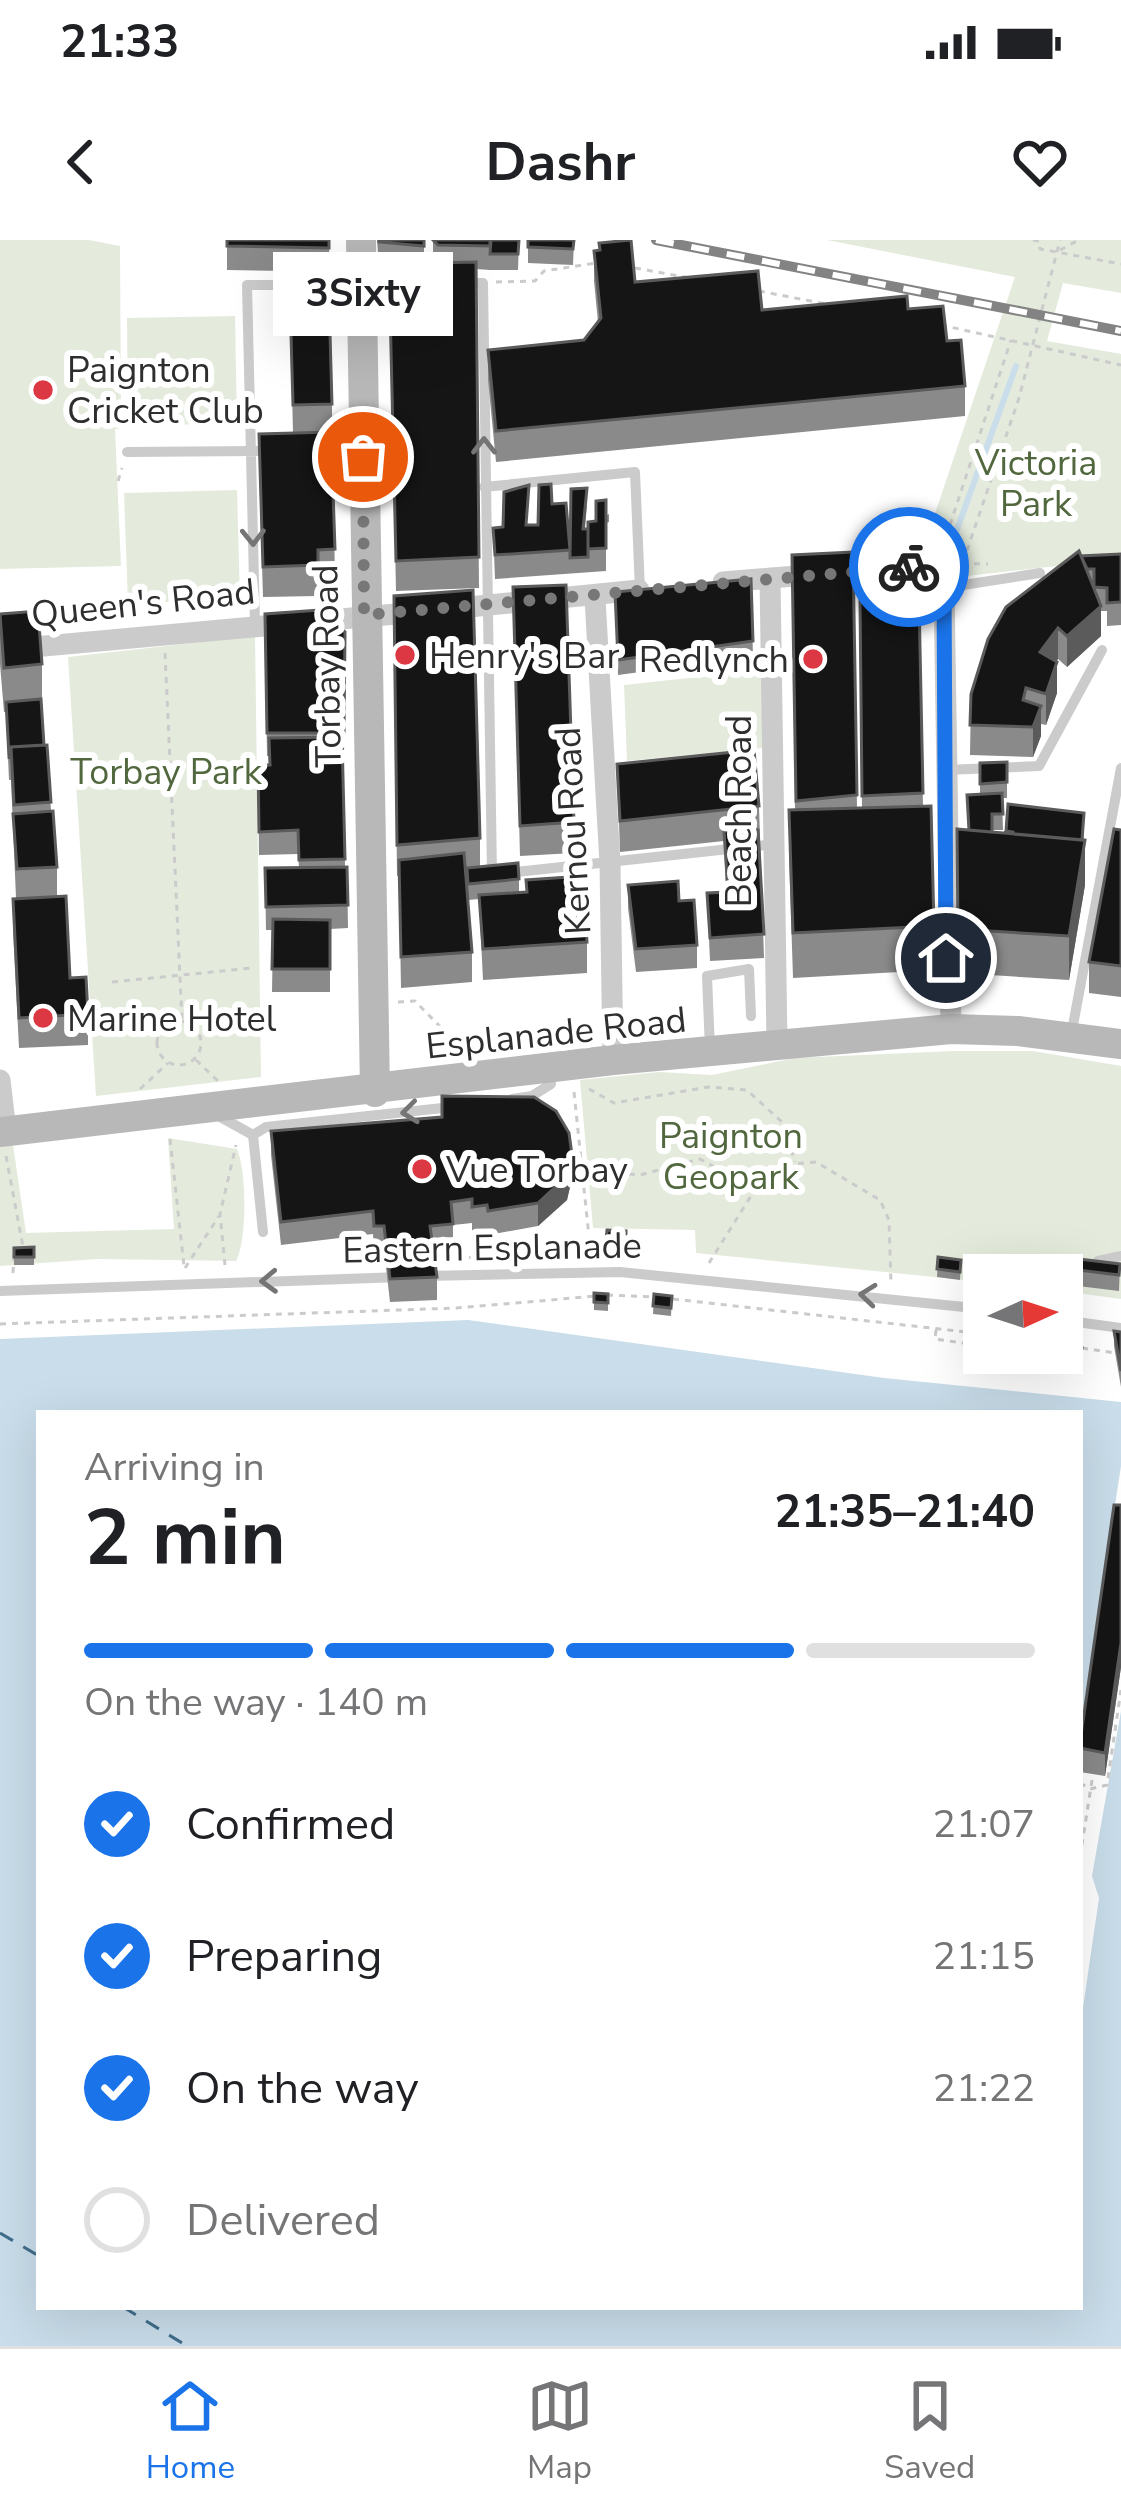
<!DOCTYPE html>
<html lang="en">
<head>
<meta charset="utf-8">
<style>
	:root { --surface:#fff; --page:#f2f2f2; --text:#202124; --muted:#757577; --line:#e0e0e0; --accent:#1a73e8 }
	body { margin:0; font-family:"Nunito Sans",sans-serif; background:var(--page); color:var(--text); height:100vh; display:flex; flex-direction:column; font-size:45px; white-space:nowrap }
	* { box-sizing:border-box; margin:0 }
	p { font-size:39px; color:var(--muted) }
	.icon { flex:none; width:66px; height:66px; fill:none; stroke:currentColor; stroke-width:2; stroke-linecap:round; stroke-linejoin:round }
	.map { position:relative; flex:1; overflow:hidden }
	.side { position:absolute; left:36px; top:1170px; width:1047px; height:900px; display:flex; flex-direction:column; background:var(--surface); border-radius:0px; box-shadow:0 12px 48px #0002 }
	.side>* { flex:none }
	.needle { width:78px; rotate:87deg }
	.fabs { position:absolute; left:963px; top:1014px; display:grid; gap:24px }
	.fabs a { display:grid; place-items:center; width:120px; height:120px; border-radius:0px; background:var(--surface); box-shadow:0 12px 48px #0002; font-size:60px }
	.pin { position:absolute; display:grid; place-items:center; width:102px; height:102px; color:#fff; margin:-51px; border:6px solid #fff; border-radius:50%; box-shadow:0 3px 12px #0007 }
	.courier { position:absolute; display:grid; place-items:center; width:120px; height:120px; margin:-60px; border:9px solid #1a73e8; border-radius:50%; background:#fff; color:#222; box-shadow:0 3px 15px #0007 }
	.bubble { position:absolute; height:84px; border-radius:0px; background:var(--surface); box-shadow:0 12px 48px #0002; font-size:39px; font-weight:700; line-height:84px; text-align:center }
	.head em { font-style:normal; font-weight:700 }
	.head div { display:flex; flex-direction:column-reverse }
	.head { display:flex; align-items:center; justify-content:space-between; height:204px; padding:0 48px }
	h1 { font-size:78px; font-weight:700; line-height:90px }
	.bar { display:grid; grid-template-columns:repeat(4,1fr); gap:18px 12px; align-content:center; height:144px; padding:0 48px }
	.bar i { height:15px; border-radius:9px; background:var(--line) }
	.bar .active { background:var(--accent) }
	.bar p { grid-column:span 4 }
	ol { padding:0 48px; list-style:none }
	li { display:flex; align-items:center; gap:36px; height:132px }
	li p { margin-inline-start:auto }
	li .icon { padding:12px; border-radius:50%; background:var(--accent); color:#fff; stroke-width:4 }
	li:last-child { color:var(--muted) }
	li i { width:66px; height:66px; border:6px solid var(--line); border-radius:50% }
	.status { display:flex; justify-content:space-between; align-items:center; height:84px; padding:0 60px; background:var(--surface); direction:ltr }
	.status svg { height:33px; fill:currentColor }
	header { display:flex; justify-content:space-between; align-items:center; height:156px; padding:0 48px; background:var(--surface); font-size:54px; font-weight:700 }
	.tab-bar { display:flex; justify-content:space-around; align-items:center; height:168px; border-top:3px solid var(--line); background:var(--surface); font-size:33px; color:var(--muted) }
	.tab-bar a { display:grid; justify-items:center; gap:6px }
	.tab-bar .active { color:var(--accent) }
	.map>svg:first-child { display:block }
</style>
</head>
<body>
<div class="status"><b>21:33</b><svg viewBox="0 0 49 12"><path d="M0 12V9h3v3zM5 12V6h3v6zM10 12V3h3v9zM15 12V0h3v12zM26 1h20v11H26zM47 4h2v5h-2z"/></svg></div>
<header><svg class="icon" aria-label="back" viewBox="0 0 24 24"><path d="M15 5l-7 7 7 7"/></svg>Dashr<svg class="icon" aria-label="heart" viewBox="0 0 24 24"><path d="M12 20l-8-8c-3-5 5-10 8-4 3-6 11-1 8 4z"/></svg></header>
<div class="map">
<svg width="1121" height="2106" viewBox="0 0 1121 2106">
	<rect width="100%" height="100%" fill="#fff"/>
	<path fill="#e4ebdc" d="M 0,0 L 89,0 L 120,6 L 121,189 L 115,189 L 121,326 L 0,329 Z
		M 827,0 L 1121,0 L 1121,53 L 1063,43 L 1047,101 L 1121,114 L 1121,319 L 967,336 L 927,297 L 1015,37 Z
		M 235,76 L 237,184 L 128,185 L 127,78 Z
		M 237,250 L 240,360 L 128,363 L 124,253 Z
		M 255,396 L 261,837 L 96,856 L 68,417 Z
		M 763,430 L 762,508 L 627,521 L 624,445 Z
		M 953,811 L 1033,811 L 1121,826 L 1121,1059 L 1062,1051 L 1062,1035 L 984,1035 L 984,1042 L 696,1013 L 695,990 L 593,988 L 580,840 L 659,832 L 712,835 L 795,818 Z
		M 168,898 L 237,909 C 247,931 247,1002 236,1021 L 97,1019 L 0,1026 L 0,907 L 13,905 L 26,993 L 174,989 Z"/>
	<path fill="#c9ddea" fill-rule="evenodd" d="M 468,1080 L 884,1138 L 1121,1162 L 1121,2106 L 0,2106 L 0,1099 ZM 39,1173 L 1080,1173 L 1080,2067 L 39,2067 Z"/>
	<path fill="#fff" d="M 1121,1226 L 1121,1471 L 1092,1636 L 1099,1658 L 1080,1788 L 1080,1493 Z"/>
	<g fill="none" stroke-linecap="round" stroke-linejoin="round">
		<path stroke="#c9ddea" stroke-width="6" d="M 950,309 L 1016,126"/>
		<path stroke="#406e8c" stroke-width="3" stroke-dasharray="15 12" stroke-linecap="butt" d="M 0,1993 L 39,2016
			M 123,2067 L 187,2106"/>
		<path stroke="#cbcbcb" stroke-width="3" stroke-dasharray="6 6" stroke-linecap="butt" d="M 1033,0 L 1039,1 L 1040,9 L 1121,24
			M 1060,10 L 1079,0
			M 635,28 L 690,38
			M 496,42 L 535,41 L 544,31 L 596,23
			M 759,51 L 826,64
			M 941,85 L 1121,125
			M 118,241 L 122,228
			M 947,320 L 945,300 L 1011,100
			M 963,322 L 1019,158 L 1060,0
			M 950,323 L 988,324
			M 165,413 L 182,781
			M 112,742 L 252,728
			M 398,762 L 415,761 L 464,811
			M157 803a22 22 0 1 1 44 0a22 22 0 1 1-44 0Z
			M 196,820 L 219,842
			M 140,849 L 168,823
			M 589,849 L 614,863 L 708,847 L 747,850 L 783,883 L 795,922
			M 574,852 L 591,1016
			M 170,899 L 184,1026
			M 6,916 L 23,1007
			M 581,930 L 640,935 L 700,919 L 735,938 L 762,938 L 782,925 L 816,922 L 880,960 L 889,980 L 891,1043
			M 433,1016 L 482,1018
			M 546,1017 L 590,1014
			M 709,1023 L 761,940
			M 225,1025 L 220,974 L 236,905
			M 185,1028 L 219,976
			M 13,1033 L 14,1014
			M 607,1055 L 657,1057
			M 673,1059 L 984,1094
			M 0,1084 L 456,1068 L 597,1056
			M 936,1090 L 935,1099 L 984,1106
			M 1082,1108 L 1115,1113
			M 1080,1543 L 1090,1549 L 1107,1545 L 1121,1450
			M 1080,1617 L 1093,1534"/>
		<path stroke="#cbcbcb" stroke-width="10" d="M 466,43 L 483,43 L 492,635
			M 319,210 L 360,217
			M 127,212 L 258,211
			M 484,247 L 635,232 L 640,350
			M 944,348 L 1040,333
			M 255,384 L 247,45 L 400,45
			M 946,530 L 1039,526 L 1102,410
			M 507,633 L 775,604
			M 1071,796 L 1121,528
			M 710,810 L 707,736 L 749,729 L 751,776
			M 512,859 L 532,856 L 551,844 L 550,833
			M 215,874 L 253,895 L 266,887 L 452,867
			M 253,895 L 263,992
			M 1098,1021 L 1121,1016
			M 425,1036 L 620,1032 L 984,1069
			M 0,1051 L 401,1037
			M 1062,1080 L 1121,1088"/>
		<path stroke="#cbcbcb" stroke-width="21" d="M 770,338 L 777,805
			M 723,342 L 906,327 L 928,330 L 944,348 L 951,789
			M 595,358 L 610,624 L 613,820
			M 449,369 L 639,350
			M 0,410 L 418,372
			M 0,840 L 6,891"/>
		<path stroke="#b8b8b8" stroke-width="30" d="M 361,0 L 375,852
			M 0,892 L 613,820 L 951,789 L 1018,791 L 1121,804"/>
		<g stroke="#838383" stroke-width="10">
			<path id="rail" d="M 656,0 L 1121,91"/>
		</g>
		<use href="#rail" stroke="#fff" stroke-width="6" stroke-dasharray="18" stroke-linecap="butt"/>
	</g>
	<path fill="#8a8a8a" d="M 227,0 L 329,0 L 335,340 L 318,341 L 318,356 L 263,357 L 259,225 L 293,193 L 289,31 L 227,30 Z
		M 377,0 L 424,0 L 424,23 L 433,23 L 433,0 L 519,0 L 518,30 L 490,30 L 490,24 L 490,30 L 476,29 L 479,348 L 396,351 L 389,26 L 379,26 Z
		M 528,0 L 574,0 L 573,25 L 528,23 Z
		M 594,11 L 635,42 L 762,70 L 908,69 L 947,101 L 965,146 L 965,176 L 496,222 L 488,140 L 488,110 L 584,100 L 598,82 L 594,41 Z
		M 552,264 L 570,310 L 587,264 L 585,289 L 588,289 L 596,281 L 609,274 L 609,282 L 606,283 L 606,331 L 495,339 L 493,288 L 538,285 Z
		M 871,310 L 918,310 L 923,566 L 934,686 L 934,730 L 793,738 L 789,615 L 789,570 L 795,570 L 792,315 L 853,312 L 857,568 L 862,568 L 860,360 L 871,356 Z
		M 1121,314 L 1121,385 L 1107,386 L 1107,371 L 1101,371 L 1101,396 L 1067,427 L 1058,419 L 1056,421 L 1057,453 L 1046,485 L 1041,484 L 1041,496 L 1033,517 L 970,515 L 971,454 L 1081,316 Z
		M 751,339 L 753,417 L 618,435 L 615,352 Z
		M 513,347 L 574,582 L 574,613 L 520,616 Z
		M 394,356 L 480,598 L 480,626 L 519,639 L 519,652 L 587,702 L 587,733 L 483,740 L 479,659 L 468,660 L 465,630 L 472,712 L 472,742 L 401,748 L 399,636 L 397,636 Z
		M 0,374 L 42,424 L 42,469 L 44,505 L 47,505 L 51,571 L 57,627 L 57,656 L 70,738 L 88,774 L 88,805 L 19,808 L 13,689 L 13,659 L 16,658 L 11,540 L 9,540 L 6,472 L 4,472 L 0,424 Z
		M 265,374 L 345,392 L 344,517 L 343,517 L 345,627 L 347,627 L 348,688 L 330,689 L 330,752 L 272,752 L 273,690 L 266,690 L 265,628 L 299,627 L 298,614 L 259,615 L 258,525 L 269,525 L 269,516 L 267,516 Z
		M 1007,522 L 1007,558 L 1002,558 L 1003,590 L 992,590 L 992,592 L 1006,593 L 1008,564 L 1084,600 L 1085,645 L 1069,740 L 958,733 L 957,589 L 968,590 L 980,554 L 980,523 Z
		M 617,524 L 759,566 L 764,718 L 710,721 L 707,653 L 726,652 L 724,601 L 620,612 Z
		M 1121,590 L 1121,757 L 1089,753 L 1089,722 Z
		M 628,645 L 679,661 L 697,705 L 697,728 L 636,732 L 628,668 Z
		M 271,891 L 572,938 L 567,960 L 538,986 L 488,995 L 487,989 L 472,991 L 472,983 L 453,985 L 453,1007 L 433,1009 L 437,1037 L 437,1060 L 390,1062 L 384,1010 L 374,1010 L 373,994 L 281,1005 L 271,915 Z
		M 607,990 L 626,991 L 626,1009 L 606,1008 Z
		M 34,1007 L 34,1025 L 14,1025 L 14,1008 Z
		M 938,1017 L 961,1020 L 960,1040 L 937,1037 Z
		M 1120,1024 L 1119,1051 L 1078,1046 L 1078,1030 Z
		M 594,1053 L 608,1054 L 608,1071 L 594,1070 Z
		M 654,1054 L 672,1056 L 671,1076 L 653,1074 Z
		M 1114,1091 L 1121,1092 L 1121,1147 L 1114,1106 Z
		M 1033,1113 L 1053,1113 L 1051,1124 L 1033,1121 Z
		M 1082,1116 L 1079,1128 L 1062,1126 L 1062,1118 Z
		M 1121,1265 L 1121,1427 L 1105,1536 L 1080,1532 L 1080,1502 Z"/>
	<path fill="#5b5b5b" d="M 1101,366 L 1101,396 L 1067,427 L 1067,396 Z
		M 1058,388 L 1058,419 L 1040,442 L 1040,412 Z
		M 1057,422 L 1057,453 L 1046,485 L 1046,454 Z
		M 1041,466 L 1041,496 L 1033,517 L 1033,487 Z
		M 1084,573 L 1083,615 L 1085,600 L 1085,645 L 1069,740 L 1069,696 Z
		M 572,915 L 572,938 L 567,960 L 538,986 L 538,963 Z
		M 1121,1403 L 1121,1427 L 1105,1536 L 1105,1513 Z"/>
	<path fill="#151515" stroke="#5b5b5b" stroke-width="3" d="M 227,0 L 329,0 L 329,8 L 227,6 Z
		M 379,0 L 424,0 L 424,6 L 379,2 Z
		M 433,0 L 490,0 L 490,6 L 438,5 Z
		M 491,0 L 519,0 L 518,14 L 490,14 Z
		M 528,0 L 574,0 L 573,9 L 528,7 Z
		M 631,0 L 635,42 L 758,31 L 762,70 L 907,56 L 908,69 L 943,66 L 947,101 L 961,100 L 965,146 L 496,191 L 488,110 L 584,100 L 601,78 L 594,11 L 600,10 L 599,3 Z
		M 476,22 L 479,317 L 396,321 L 389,24 Z
		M 328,23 L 332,164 L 293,165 L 289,24 Z
		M 331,192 L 335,309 L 318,310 L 318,325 L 263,327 L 259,194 Z
		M 551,244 L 552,264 L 566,263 L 570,310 L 495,315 L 493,288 L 503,287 L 504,252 L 529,245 L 526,285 L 538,285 L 539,245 Z
		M 587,248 L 583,289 L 588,289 L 588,317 L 570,318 L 571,249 Z
		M 606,260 L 606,308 L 588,309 L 588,282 L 596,281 L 596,261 Z
		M 871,310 L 918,310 L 923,553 L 862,556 L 860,360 L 872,355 Z
		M 1079,311 L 1101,366 L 1067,396 L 1058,388 L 1040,412 L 1057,422 L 1046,454 L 1026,448 L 1023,460 L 1041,466 L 1033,487 L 970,485 L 971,454 L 988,399 L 1006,367 Z
		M 853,312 L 857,555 L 796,561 L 792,315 Z
		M 1121,314 L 1121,362 L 1107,363 L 1107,348 L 1094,347 L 1094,329 L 1087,329 L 1081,316 Z
		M 751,339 L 753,401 L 618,420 L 615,352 Z
		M 566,345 L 574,582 L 520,586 L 513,347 Z
		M 473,350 L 480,598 L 397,605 L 394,356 Z
		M 320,370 L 345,392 L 344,493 L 267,493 L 265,374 Z
		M 38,371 L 42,424 L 4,428 L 0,374 Z
		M 41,459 L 44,505 L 11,507 L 11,516 L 9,517 L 6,462 Z
		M 342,497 L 345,619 L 299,620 L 298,590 L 259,592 L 258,525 L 270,525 L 269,498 Z
		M 47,505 L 51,562 L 14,565 L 11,507 Z
		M 754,510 L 759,566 L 620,581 L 617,524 Z
		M 1007,522 L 1007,542 L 980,544 L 980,523 Z
		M 1002,553 L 1003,574 L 992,574 L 992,592 L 969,590 L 967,555 Z
		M 1008,564 L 1084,573 L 1082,600 L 1013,594 L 1013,592 L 1006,591 Z
		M 931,566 L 934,686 L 793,693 L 789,570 Z
		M 53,571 L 57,627 L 17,629 L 13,574 Z
		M 957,589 L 1085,600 L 1069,696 L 958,689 Z
		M 1114,589 L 1121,590 L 1121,726 L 1089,722 Z
		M 758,590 L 764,694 L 710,698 L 707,653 L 728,652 L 724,591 Z
		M 464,613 L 472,712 L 401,717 L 399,620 Z
		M 518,623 L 519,639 L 468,644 L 467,628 Z
		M 347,627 L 348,665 L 266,667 L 265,628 Z
		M 583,636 L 587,702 L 483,709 L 479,655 L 527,652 L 526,640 Z
		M 678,641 L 679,661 L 694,660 L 697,705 L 636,709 L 628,645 Z
		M 66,656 L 70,738 L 86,737 L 88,774 L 19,778 L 13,659 Z
		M 273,679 L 330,680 L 330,729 L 272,729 Z
		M 442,856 L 534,857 L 556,871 L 569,893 L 572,915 L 567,936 L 538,963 L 488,971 L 487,965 L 472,967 L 472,959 L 451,962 L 453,984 L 430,986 L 437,1037 L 390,1039 L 384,986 L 374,986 L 373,971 L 281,982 L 271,891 L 442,877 Z
		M 607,990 L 626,991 L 626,1001 L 606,1000 Z
		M 34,1007 L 34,1017 L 14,1017 L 14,1008 Z
		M 938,1017 L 961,1020 L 960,1032 L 937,1029 Z
		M 1079,1019 L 1120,1024 L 1119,1035 L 1078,1030 Z
		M 594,1053 L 608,1054 L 608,1063 L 594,1062 Z
		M 654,1054 L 672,1056 L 671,1068 L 653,1066 Z
		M 1114,1091 L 1121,1092 L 1121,1131 Z
		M 1065,1105 L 1082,1108 L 1079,1120 L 1062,1118 Z
		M 1114,1265 L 1121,1265 L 1121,1403 L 1105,1513 L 1080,1508 L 1080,1502 Z"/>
	<defs><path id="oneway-chevron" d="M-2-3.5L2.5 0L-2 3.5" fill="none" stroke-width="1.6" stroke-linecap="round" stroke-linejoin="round" transform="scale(3)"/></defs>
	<g stroke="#757575">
		<use href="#oneway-chevron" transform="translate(484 206) rotate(-90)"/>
		<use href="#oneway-chevron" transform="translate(253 297) rotate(89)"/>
		<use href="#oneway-chevron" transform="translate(410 872) rotate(173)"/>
		<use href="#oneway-chevron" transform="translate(269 1041) rotate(178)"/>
		<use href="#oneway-chevron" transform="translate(868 1055) rotate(-174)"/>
	</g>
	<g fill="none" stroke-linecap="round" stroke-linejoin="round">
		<path stroke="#777" stroke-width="12" stroke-dasharray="0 21.6" d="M 363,217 L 364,375 L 909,327"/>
		<path stroke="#1a73e8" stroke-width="15" d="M 909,327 L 928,330 L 944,348 L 946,718"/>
	</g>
	<g fill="#dc3843" stroke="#fff" stroke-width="4.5">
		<circle cx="43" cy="150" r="12"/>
		<circle cx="405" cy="415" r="12"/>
		<circle cx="813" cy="419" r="12"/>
		<circle cx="43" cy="778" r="12"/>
		<circle cx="422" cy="929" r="12"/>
	</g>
	<g text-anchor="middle" stroke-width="12" stroke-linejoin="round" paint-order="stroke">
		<g font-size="36" fill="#2e2e2e" stroke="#fff" text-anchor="start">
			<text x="67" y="142">Paignton<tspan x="67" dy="41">Cricket Club</tspan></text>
			<text x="429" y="428">Henry's Bar</text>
			<text x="789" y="432" text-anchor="end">Redlynch</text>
			<text x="67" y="791">Marine Hotel</text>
			<text x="446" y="942">Vue Torbay</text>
		</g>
		<g font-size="36" fill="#51673d" stroke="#fff">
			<text x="1036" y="235">Victoria<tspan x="1036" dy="41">Park</tspan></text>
			<text x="166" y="544">Torbay Park</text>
			<text x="731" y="908">Paignton<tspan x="731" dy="41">Geopark</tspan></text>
		</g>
		<g font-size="36" fill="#2e2e2e" stroke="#fff">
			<text transform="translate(143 362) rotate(-6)" y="13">Queen's Road</text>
			<text transform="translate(326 426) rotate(-91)" y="13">Torbay Road</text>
			<text transform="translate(738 571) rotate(-90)" y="13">Beach Road</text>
			<text transform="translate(572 591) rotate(-93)" y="13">Kernou Road</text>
			<text transform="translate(556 792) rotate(-6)" y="13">Esplanade Road</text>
			<text transform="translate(492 1007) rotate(-1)" y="13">Eastern Esplanade</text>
		</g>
	</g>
</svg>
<div class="fabs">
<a><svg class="needle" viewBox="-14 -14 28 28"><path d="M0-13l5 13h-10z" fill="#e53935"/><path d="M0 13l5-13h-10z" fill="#757577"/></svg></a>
</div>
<div class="pin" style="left:363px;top:217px;background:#ea580c"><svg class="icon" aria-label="bag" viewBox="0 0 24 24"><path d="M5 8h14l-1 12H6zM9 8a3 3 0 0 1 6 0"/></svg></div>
<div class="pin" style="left:946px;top:718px;background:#1f2937"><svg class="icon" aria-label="home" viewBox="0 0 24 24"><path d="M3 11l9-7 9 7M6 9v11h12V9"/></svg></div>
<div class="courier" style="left:909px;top:327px"><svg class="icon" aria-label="bike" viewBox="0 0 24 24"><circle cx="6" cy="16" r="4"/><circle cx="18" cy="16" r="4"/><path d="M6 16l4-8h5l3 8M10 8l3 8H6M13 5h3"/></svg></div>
<div class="bubble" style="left:273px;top:12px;width:180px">3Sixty</div>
<section class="side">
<div class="head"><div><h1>2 min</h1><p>Arriving in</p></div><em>21:35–21:40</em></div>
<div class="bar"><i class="active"></i><i class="active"></i><i class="active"></i><i></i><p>On the way · 140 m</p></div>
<ol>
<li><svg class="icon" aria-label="check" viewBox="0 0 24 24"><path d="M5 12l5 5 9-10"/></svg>Confirmed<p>21:07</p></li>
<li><svg class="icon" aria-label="check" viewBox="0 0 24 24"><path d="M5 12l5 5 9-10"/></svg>Preparing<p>21:15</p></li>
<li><svg class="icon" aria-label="check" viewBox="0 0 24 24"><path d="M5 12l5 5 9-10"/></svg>On the way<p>21:22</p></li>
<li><i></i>Delivered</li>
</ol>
</section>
</div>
<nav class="tab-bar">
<a class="active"><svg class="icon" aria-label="home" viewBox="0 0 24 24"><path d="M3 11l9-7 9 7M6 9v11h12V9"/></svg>Home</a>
<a><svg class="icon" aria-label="map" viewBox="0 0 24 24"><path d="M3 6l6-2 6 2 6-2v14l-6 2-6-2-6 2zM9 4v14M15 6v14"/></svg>Map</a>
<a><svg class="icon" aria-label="saved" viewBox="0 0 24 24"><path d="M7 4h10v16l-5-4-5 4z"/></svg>Saved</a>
</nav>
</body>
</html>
